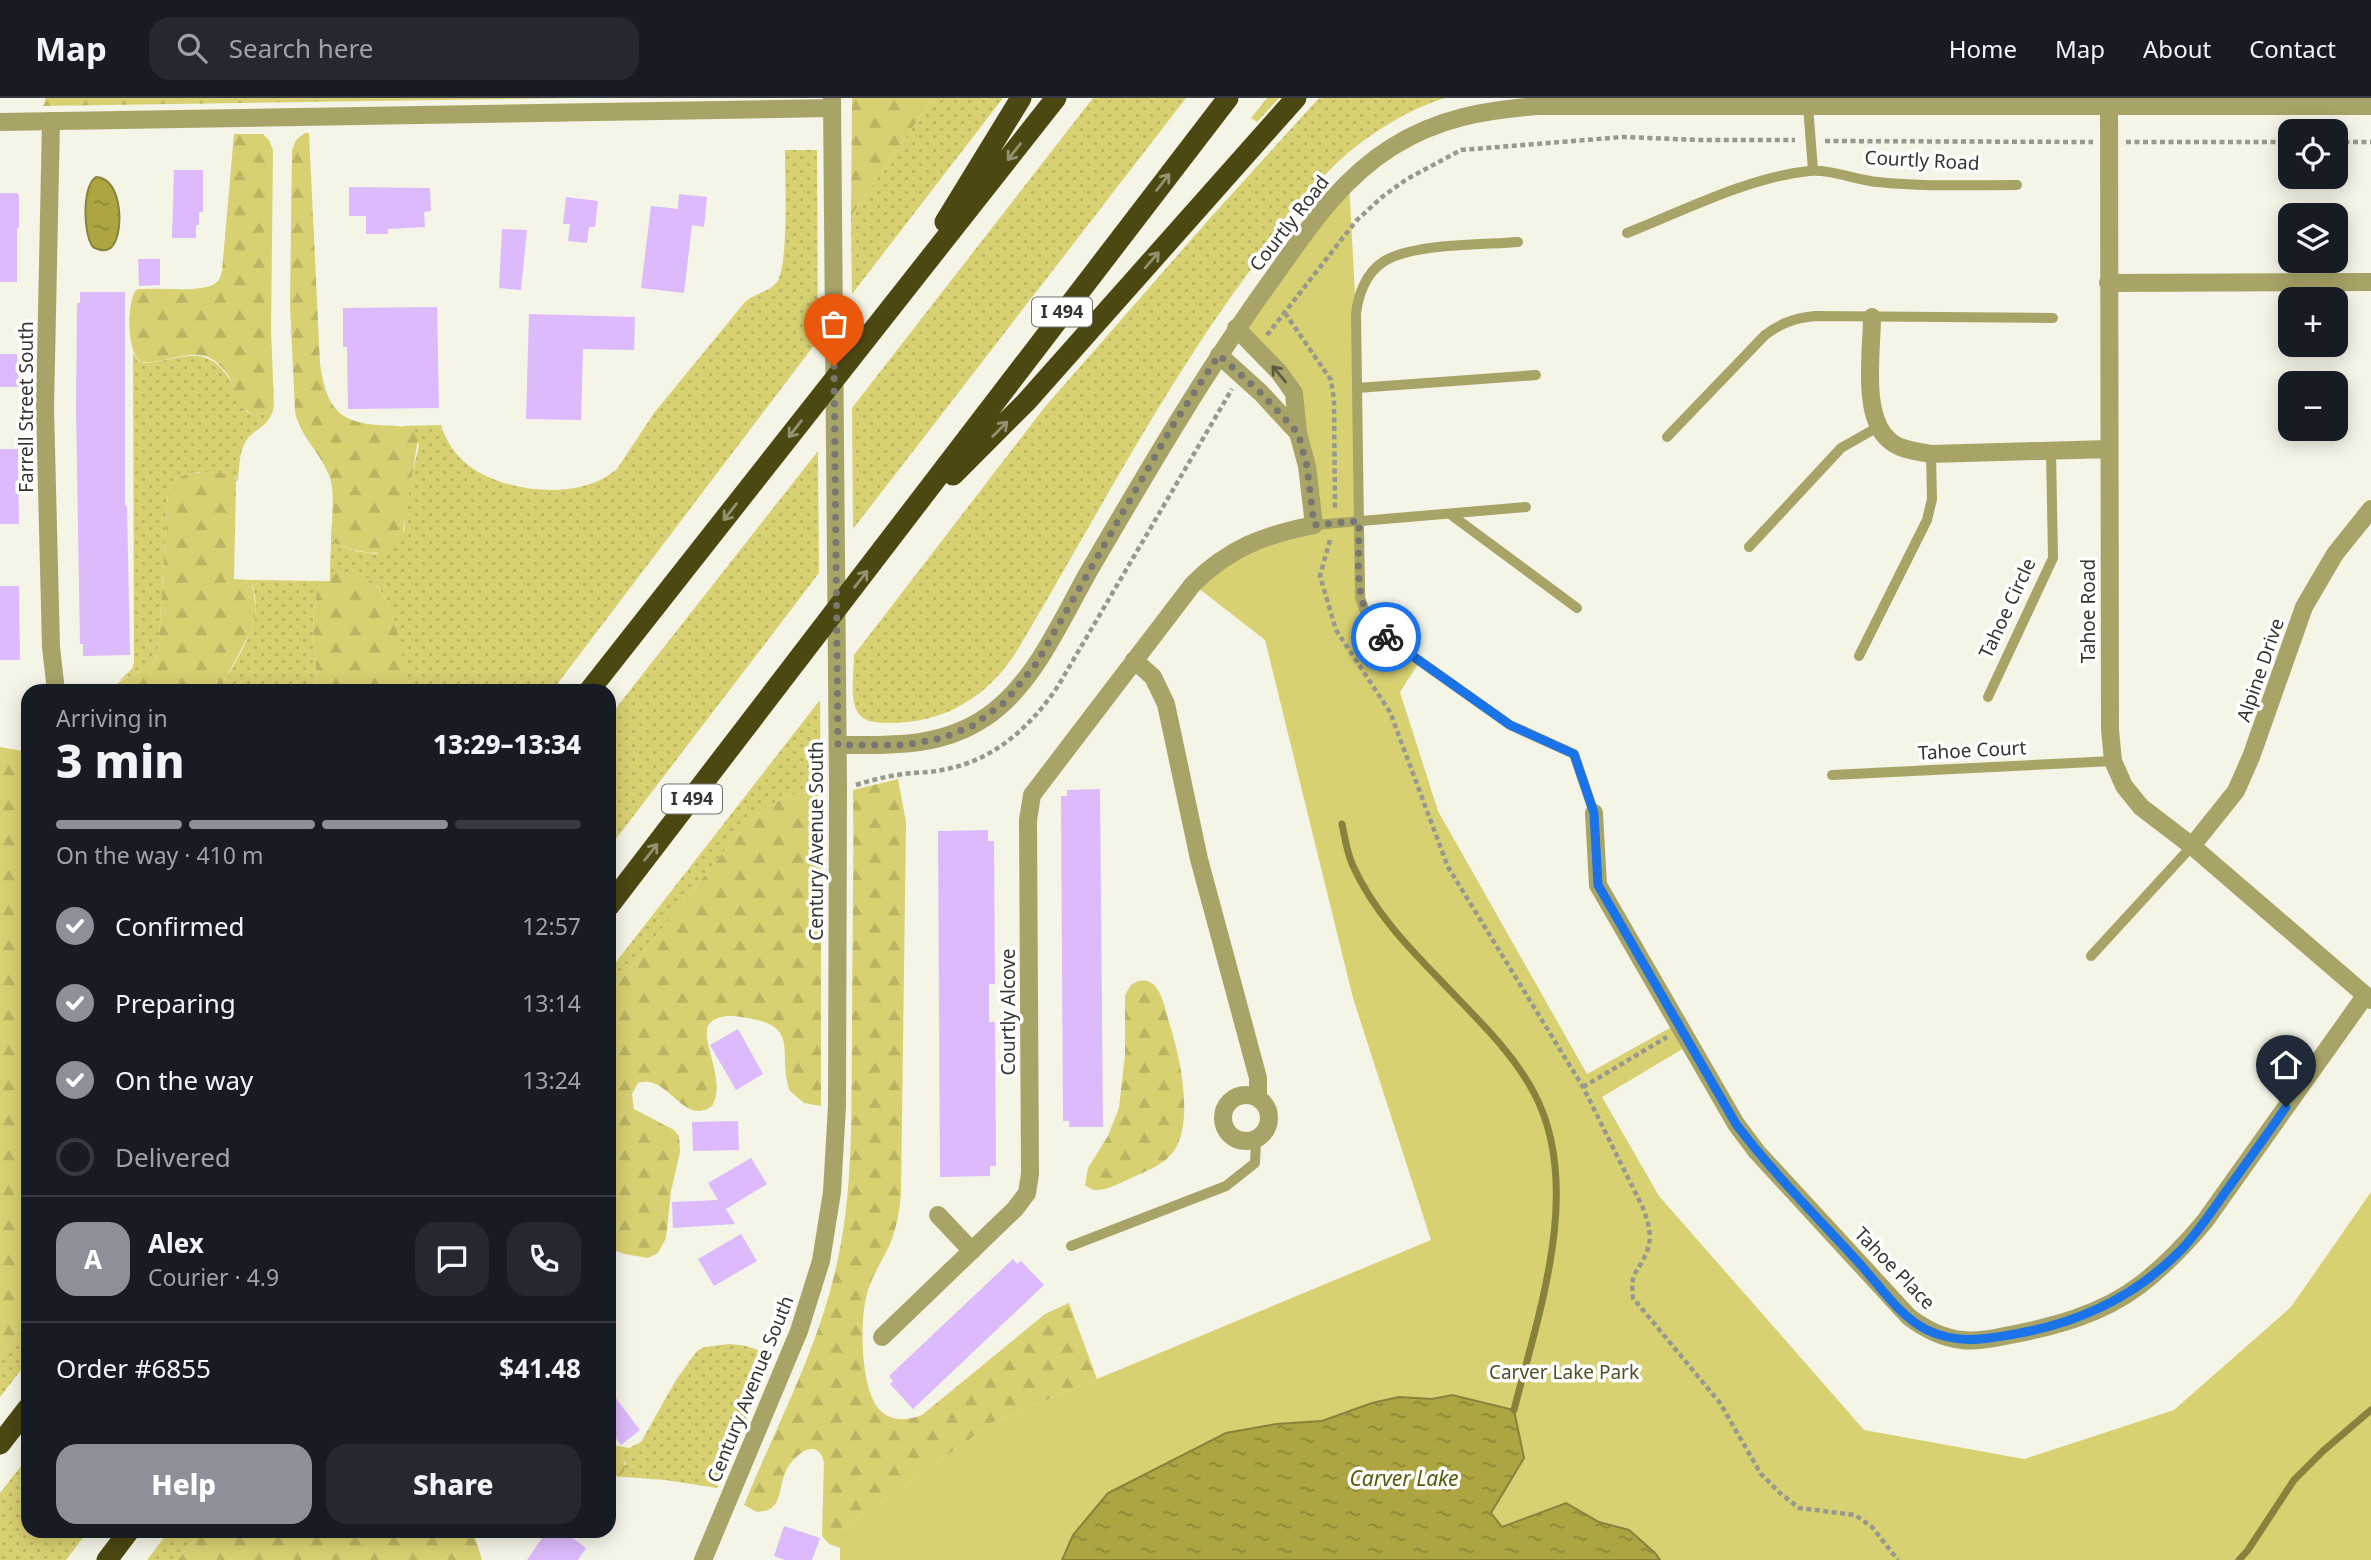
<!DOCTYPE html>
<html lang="en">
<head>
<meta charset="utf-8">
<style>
	:root { --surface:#171b24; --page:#242831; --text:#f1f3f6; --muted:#9ea1a6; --line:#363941; --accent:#8c9099 }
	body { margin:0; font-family:"Noto Sans",sans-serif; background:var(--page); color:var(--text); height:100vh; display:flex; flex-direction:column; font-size:26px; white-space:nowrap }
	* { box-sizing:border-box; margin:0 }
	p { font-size:23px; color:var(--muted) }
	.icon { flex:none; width:38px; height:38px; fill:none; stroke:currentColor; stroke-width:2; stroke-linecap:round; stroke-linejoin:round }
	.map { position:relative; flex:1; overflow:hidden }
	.details { position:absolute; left:21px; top:586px; width:595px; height:854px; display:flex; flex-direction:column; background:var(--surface); border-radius:21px; box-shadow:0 4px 18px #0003 }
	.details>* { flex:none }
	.buttons { position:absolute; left:2278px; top:21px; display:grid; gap:14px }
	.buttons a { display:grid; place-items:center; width:70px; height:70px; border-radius:14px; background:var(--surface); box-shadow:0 4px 18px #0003; font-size:35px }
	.pin { position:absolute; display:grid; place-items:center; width:60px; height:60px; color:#fff; margin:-72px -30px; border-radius:50% 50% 50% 0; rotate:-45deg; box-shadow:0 0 7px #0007 }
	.pin .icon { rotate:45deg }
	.courier { position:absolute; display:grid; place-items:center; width:70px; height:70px; margin:-35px; border:5px solid #1a73e8; border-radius:50%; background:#fff; color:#222; box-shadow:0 2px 9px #0007 }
	.head em { font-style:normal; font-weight:800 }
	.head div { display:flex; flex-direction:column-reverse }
	.head { display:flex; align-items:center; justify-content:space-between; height:119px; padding:0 35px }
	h1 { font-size:46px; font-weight:800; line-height:52px }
	.bar { display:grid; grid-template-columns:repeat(4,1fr); gap:10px 7px; align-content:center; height:84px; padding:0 35px }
	.bar i { height:9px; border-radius:5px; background:var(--line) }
	.bar .selected { background:var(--accent) }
	.bar p { grid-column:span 4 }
	.line { display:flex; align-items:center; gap:18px; padding:0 35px; border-top:2px solid var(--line) }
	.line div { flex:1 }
	.round { display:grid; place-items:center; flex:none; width:74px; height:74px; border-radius:21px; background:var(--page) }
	ol { padding:0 35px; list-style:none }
	li { display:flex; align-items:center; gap:21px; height:77px }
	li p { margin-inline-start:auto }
	li .icon { padding:7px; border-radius:50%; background:var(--accent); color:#fff; stroke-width:4 }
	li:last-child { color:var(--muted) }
	li i { width:38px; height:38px; border:4px solid var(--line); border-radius:50% }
	.button { display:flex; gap:14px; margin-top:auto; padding:14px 35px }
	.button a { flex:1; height:80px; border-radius:21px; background:var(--accent); color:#fff; font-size:28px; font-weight:800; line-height:80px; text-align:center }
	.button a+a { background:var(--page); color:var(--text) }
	header { display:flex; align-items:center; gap:42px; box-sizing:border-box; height:98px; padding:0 35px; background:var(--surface); border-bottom:2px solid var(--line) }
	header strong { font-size:33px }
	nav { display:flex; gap:38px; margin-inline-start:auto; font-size:24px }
	.search { width:490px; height:63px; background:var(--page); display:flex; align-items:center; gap:18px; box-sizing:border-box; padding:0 24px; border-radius:21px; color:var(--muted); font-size:26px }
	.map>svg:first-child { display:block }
</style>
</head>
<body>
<header>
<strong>Map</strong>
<div class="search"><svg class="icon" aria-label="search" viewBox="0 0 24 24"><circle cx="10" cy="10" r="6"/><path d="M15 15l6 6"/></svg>Search here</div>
<nav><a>Home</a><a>Map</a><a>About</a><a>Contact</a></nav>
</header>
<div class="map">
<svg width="2371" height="1462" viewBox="0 0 2371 1462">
	<defs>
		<pattern id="grass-dots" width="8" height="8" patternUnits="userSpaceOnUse" patternTransform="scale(1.75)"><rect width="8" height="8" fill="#d8d172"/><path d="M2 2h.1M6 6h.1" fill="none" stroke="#bab463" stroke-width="1.8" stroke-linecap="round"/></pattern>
		<pattern id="forest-firs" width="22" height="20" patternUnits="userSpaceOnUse" patternTransform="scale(1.75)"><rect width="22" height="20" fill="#d8d172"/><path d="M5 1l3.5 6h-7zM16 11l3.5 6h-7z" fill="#bab463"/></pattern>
		<pattern id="water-ripples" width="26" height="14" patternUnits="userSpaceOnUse" patternTransform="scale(1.75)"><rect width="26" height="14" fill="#aca541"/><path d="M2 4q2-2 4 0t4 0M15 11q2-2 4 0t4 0" fill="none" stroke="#8d8737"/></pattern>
	</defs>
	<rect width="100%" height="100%" fill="#f4f4e7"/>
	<path fill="url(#grass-dots)" d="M 933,0 L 1003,0 L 852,196 L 851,118 Z
		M 1093,0 L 1186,0 L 853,431 L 852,310 Z
		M 1267,0 L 1279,0 L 1257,24 L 1251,20 Z
		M 1319,0 L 1445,0 C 1410,11 1377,31 1349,54 C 1313,85 1285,125 1257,163 C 1165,285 1096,420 1018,551 C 988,600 942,627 883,625 C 872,624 861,623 856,611 C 850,597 854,573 854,557 L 1044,310 L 1211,119 Z
		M 785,52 L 817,52 L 818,242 L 552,593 L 407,593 C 405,566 394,501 373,484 C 361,474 344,474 330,474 L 331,444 L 356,453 L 376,456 L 404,433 L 407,399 L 419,347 L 410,330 L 401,328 L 441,327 C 446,343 455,357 468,367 C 506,396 581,403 617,371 L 654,315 L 745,204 C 755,195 768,195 777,184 C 789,167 785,78 785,52 Z
		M 133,255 L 138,263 L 144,265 C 159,264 173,260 188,258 C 223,254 233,289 247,314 C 256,318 268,317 274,308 C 270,330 256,328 246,343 C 239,354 239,370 238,383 L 236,379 C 214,374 182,367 168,391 L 158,557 L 151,569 L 119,583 L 132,571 L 134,564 Z
		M 818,353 L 819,475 L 609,750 L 609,619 Z
		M 251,482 L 319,483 C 314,505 312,526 314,549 C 315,564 318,578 316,593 L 219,593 C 231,570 256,535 256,509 C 256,500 253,490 251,482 Z
		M 820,602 L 821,692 C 783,696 769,705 742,731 L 609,897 L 609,873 Z
		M 28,1222 L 28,1263 L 0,1299 L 0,1259 Z
		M 729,1246 L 746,1248 L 773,1257 L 717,1390 L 665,1382 L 610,1378 L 614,1378 L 626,1366 L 617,1348 L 629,1350 L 641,1344 L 676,1282 L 697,1253 L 705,1249 Z
		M 28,1359 L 28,1433 L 88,1433 L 66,1462 L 0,1462 L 0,1395 Z
		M 169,1433 L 200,1433 L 178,1462 L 147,1462 Z"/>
	<path fill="url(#forest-firs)" d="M 46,0 L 571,0 L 43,8 Z
		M 852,0 L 933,0 L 851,118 L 852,7 Z
		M 305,35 L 309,35 L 320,266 C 326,305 335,324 377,327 C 388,328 399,327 410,330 L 415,334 L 418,341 L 402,439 C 386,466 354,452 331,444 C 331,426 336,393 329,377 C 320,354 300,338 295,314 L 290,207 L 292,52 L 296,42 Z
		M 234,36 L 263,36 L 269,42 L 273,52 L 271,231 L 274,308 C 270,313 267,315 260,316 C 239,319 236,290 228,277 C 224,271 218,265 212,261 C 192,249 163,267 141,264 C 127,255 126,206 136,192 C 154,188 206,197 218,183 C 220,181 221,176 222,173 Z
		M 210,374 L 233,377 L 238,383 L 236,383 L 234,481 L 251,482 L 256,508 L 255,519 L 251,533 L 219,593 L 111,593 C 123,574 150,578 158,557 L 168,391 C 177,375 193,374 210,374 Z
		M 330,474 C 343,474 357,473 368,480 C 395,498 405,563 407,593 L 316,593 C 318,578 315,564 314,549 C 312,526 314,505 319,483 L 330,483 Z
		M 0,649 L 28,654 L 28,1222 L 0,1259 Z
		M 898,681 L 906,724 L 901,1093 C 900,1111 897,1129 890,1146 C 882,1164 870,1180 866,1200 C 860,1225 860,1296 882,1314 C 893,1324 909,1322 922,1317 L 1045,1216 L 1069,1205 L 1097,1281 L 994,1324 L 840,1433 L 840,1450 L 829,1446 L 822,1438 L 824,1364 C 817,1337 793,1358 786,1373 C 781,1383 781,1395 776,1405 C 771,1413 765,1413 757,1414 L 744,1407 C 775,1331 816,1255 835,1174 C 854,1097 851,1016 852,936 C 852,855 854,773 853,692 Z
		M 821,692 L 821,1008 L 804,1005 L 790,993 C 776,955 804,927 741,919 C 730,917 718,917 710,925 C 697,938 728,983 712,1008 C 683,1029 668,975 638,985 L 632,996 L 634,1011 L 674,1032 L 679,1038 L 680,1054 L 671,1093 L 666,1140 L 658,1155 L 648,1160 L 624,1156 L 609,1150 L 609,897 L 742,731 C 769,705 783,696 821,692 Z
		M 1138,883 C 1144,882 1148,882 1153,886 C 1162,894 1165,910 1168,921 C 1179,954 1195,1021 1174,1053 C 1165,1066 1147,1073 1133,1079 C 1120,1085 1107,1093 1093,1092 L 1085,1087 L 1088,1070 L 1108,1038 L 1119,1010 L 1125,957 L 1125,897 L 1131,887 Z
		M 609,1338 C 618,1349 629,1361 623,1375 L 609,1378 Z
		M 200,1433 L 473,1433 L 482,1462 L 178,1462 Z"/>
	<path fill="#d8d172" d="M 1349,83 L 1356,216 L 1366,516 L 1420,563 L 1400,594 L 1438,713 L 1587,976 L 1677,926 L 1689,947 L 1602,999 L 1659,1098 L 1864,1332 L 2024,1361 L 2174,1312 L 2291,1209 L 2371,1094 L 2371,1462 L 840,1462 L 840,1433 L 994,1324 L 1431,1142 L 1353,900 L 1265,542 L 1193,486 L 1211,468 L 1314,427 L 1294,295 L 1236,230 Z"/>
	<path fill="url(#water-ripples)" stroke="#88833c" stroke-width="2" d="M 96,79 C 124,79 125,143 109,151 C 104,154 97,151 93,149 C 83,137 82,87 96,79 Z
		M 1452,1297 L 1514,1312 L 1524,1360 L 1491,1415 L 1502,1429 L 1566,1405 L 1599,1424 L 1629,1432 L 1655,1455 L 1660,1462 L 1062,1462 L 1073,1437 L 1108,1395 L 1226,1335 L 1276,1326 L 1322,1323 L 1372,1305 L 1399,1299 L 1432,1301 Z"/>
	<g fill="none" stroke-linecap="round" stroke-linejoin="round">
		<path stroke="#88833c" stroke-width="7" d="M 1342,726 C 1345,740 1347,755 1353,768 C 1374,814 1408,849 1443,885 C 1476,920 1512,953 1534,995 C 1584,1089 1538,1217 1514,1312
			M 2239,1462 L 2248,1452 L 2294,1382 L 2323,1353 L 2371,1312"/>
	</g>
	<path fill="#dcbafb" d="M 174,72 L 203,72 L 203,114 L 199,114 L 199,127 L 196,127 L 196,140 L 172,140 Z
		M 349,89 L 430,90 L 431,113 L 424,114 L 425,129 L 388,131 L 388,136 L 366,136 L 366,118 L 349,118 Z
		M 0,95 L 17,95 L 19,97 L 19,130 L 17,130 L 17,184 L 0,184 Z
		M 679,96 L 707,99 L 704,129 L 692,127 L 684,195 L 641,190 L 651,108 L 678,111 Z
		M 566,99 L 598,103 L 595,129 L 589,129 L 587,145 L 568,143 L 570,126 L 563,126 Z
		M 502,131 L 527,132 L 521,192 L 499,190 Z
		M 138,161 L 160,161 L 160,187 L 139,188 Z
		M 80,194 L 125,194 L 125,408 L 127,408 L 130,557 L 83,558 L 83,546 L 80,546 L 76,312 L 77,205 L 80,205 Z
		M 437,209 L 439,310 L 348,311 L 347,249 L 343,249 L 343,210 Z
		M 529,216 L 635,219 L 634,252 L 583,251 L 581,322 L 526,321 Z
		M 0,256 L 17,256 L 19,289 L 0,289 Z
		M 0,351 L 18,351 L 19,426 L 0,426 Z
		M 0,488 L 19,488 L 20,562 L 0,562 Z
		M 1100,691 L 1103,1029 L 1069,1029 L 1069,1023 L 1063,1023 L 1061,698 L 1067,698 L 1067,692 Z
		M 988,732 L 988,743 L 994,743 L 995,886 L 989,886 L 989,924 L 995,924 L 996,1068 L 990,1068 L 990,1078 L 940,1079 L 938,733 Z
		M 738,931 L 763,976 L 736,992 L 710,947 Z
		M 738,1023 L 739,1052 L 693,1053 L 692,1024 Z
		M 751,1060 L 767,1086 L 726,1111 L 735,1126 L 673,1130 L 672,1104 L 718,1102 L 708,1085 Z
		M 741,1136 L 757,1163 L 714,1188 L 698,1161 Z
		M 1013,1161 L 1017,1166 L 1021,1163 L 1044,1187 L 913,1311 L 890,1286 L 893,1283 L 889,1278 Z
		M 609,1291 L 640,1332 L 621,1347 L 609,1331 Z
		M 784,1428 L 820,1440 L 812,1462 L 785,1462 L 774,1458 Z
		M 547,1433 L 563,1433 L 586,1450 L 578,1462 L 527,1462 Z"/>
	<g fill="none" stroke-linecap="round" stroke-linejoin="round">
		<path stroke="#98988f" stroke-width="4.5" stroke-dasharray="5 3.5" stroke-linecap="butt" d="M 1825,43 L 2093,44
			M 2126,44 L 2291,44
			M 2336,44 L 2371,44
			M 1285,215 L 1331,282 L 1334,302 L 1335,413
			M 1267,237 L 1356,123 L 1382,99 L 1407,81 L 1461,52 L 1623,39 L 1700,42 L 1795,42
			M 1330,442 L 1320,478 L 1336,532 L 1390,614 L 1448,769 L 1583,989 L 1643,1110 C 1648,1124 1653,1138 1647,1153 C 1638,1177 1630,1171 1633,1200 L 1720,1305 L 1761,1376 L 1780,1395 L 1799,1410 L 1855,1417 L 1872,1429 L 1898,1462
			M 856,687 C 872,682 887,678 904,676 C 916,674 929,675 942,672 C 993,663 1030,630 1058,588 L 1232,291
			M 1583,989 L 1667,939"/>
		<path stroke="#a8a467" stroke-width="10" d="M 1808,8 L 1813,72
			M 1627,135 C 1683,113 1749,79 1809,73 C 1832,71 1855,82 1878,84 C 1924,89 1971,87 2017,87
			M 1518,144 C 1484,147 1411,145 1383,164 C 1366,175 1358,197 1356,216 L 1360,500 L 1366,516 L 1380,535 L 1510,627 L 1574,656 L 1594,715
			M 1357,290 L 1536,277
			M 1667,339 L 1765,237 C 1781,225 1795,220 1815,218 L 2053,220
			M 1450,416 L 1577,510
			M 1314,427 L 1526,409
			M 1749,449 L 1841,350 L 1878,329
			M 1859,558 L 1927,422 L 1932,401 L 1931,356
			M 1988,599 L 2053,460 L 2051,353
			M 1832,677 L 2113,663
			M 2091,858 L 2192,748
			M 1071,1148 L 1226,1088 L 1255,1065 L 1256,1042"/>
		<path stroke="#a8a467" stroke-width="18" d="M 2109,0 L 2110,632 L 2113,663 L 2124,688 L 2141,709 L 2192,748 L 2371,902
			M 51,23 L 45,310 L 51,549 L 56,593
			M 2108,185 L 2371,184
			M 1872,219 C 1872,253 1861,318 1889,342 C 1899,352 1917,353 1931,356 L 2109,351
			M 1219,257 L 1261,295 L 1298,335
			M 1134,562 L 1153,579 L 1166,606 L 1199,761 L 1258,980 L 1258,999
			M 1594,715 L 1598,787 L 1736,1026 L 1757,1054 L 1909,1219 C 1925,1231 1942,1240 1962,1242 C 1976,1244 1991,1241 2005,1238 C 2052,1229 2101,1217 2140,1187 C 2165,1168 2185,1147 2205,1123 L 2365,898
			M 2192,748 L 2236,693 L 2251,659 L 2304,509 L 2335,456 L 2371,411
			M1223 1020a23 23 0 1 1 46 0a23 23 0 1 1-46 0Z
			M 938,1117 L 972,1153
			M 882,1239 L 1015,1111 L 1027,1095 L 1030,1076 L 1028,722 L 1032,697 L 1193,486 C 1229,450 1264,437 1314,427 L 1307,368 L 1298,335 L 1294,295 L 1279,274 L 1236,230"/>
		<path stroke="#a8a467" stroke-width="18" d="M 0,24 L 832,10
			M 838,647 C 890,647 941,650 986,619 C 1034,587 1061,522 1089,473 C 1148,372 1206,272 1275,177 C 1309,129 1341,81 1392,49 C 1438,20 1485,12 1538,8 L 2371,8
			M 703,1462 L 799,1233 L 821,1163 L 832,1094 L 837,1008 L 838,691 L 832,0"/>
		<path stroke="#4c4812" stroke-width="21" d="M 945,124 L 1021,0
			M 953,377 L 1027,303 L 1296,0
			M 589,593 L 1056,0
			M 609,808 L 1228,0
			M 0,1346 L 28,1310
			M 107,1462 L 129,1433"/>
	</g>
	<defs><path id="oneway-shaft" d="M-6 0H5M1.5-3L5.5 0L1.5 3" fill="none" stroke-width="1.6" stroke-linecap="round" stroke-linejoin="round" transform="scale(1.75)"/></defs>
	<g stroke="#949171">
		<use href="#oneway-shaft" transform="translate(1014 54) rotate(128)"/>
		<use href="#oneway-shaft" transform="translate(1163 84) rotate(-52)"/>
		<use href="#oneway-shaft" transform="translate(1152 162) rotate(-49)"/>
		<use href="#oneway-shaft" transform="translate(795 331) rotate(128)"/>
		<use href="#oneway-shaft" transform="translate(1000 331) rotate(-45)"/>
		<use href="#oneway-shaft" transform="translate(730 414) rotate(128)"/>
		<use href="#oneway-shaft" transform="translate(861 481) rotate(-52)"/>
		<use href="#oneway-shaft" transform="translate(651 754) rotate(-52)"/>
	</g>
	<use stroke="#5d5b43" href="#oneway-shaft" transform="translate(1279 276) rotate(-130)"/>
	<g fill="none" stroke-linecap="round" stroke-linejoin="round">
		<path stroke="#787770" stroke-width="7" stroke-dasharray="0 12.6" d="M 834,268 L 838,647 L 906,647 L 942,640 L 972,628 L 1005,604 L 1036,566 L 1173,327 L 1219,257 L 1261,295 L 1298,335 L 1307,368 L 1314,427 L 1359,423 C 1360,461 1350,514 1386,539"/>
		<path stroke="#1a73e8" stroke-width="9" d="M 1386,539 L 1510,627 L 1574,656 L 1594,715 L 1598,787 L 1736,1026 C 1773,1075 1817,1119 1859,1165 C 1879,1187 1900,1219 1927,1232 C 1958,1247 1988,1241 2020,1235 C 2080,1224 2135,1198 2179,1154 C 2196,1137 2210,1116 2224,1096 C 2245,1067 2266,1038 2286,1009"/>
	</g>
	<g text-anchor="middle" stroke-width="7" stroke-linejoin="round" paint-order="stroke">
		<g fill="#fff" stroke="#72716e" stroke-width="2">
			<rect x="1032" y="199.5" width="60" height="29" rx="5"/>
			<rect x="662" y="686.5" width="60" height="29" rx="5"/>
		</g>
		<g font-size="18" font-weight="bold" fill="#353430">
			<text x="1062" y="220">I 494</text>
			<text x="692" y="707">I 494</text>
		</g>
		<g font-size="19" fill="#353430" stroke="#fff">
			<text transform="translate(1922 62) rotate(3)" y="7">Courtly Road</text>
			<text transform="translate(1289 125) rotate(-52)" y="7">Courtly Road</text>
			<text transform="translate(26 309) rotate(-90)" y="7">Farrell Street South</text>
			<text transform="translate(2007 510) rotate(-65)" y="7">Tahoe Circle</text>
			<text transform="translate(2088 513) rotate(-90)" y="7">Tahoe Road</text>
			<text transform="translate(2260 572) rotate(-71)" y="7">Alpine Drive</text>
			<text transform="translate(1972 652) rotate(-3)" y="7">Tahoe Court</text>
			<text transform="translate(816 743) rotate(-90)" y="7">Century Avenue South</text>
			<text transform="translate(1008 914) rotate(-90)" y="7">Courtly Alcove</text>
			<text transform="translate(1895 1170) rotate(46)" y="7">Tahoe Place</text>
			<text transform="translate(750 1291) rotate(-68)" y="7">Century Avenue South</text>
		</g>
		<g font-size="19" fill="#514f25" stroke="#fff">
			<text x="1564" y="1281">Carver Lake Park</text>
		</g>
		<g font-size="21" font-style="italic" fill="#5d580b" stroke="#fff">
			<text x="1404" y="1388">Carver Lake</text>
		</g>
	</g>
</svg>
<div class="buttons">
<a><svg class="icon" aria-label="locate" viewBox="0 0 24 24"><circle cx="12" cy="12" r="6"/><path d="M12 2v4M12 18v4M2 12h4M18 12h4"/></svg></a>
<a><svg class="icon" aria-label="layers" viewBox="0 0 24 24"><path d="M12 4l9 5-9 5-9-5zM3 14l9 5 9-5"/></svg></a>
<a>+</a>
<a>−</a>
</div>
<div class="pin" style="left:834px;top:268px;background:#ea580c"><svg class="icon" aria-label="bag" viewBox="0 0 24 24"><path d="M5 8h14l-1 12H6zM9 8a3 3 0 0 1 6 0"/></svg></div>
<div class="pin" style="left:2286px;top:1009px;background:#1f2937"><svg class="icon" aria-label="home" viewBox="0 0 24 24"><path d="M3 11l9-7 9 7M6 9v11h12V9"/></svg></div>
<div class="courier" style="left:1386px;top:539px"><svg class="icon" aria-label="bike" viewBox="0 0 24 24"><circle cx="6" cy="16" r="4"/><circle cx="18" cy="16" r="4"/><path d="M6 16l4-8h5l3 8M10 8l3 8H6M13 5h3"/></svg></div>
<section class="details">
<div class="head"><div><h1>3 min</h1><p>Arriving in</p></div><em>13:29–13:34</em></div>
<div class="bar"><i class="selected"></i><i class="selected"></i><i class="selected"></i><i></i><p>On the way · 410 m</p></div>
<ol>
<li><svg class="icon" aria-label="check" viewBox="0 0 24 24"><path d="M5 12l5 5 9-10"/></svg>Confirmed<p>12:57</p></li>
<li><svg class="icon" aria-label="check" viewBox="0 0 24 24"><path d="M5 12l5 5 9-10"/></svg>Preparing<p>13:14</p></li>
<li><svg class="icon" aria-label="check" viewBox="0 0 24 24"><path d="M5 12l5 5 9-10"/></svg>On the way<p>13:24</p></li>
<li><i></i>Delivered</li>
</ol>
<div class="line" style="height:126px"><b class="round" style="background:var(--accent);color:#fff">A</b><div><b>Alex</b><p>Courier · 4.9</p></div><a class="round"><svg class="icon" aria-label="chat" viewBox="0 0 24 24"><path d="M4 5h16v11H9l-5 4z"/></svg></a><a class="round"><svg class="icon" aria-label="phone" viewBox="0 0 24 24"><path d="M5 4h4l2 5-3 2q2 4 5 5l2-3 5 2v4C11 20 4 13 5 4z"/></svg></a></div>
<div class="line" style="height:91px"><div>Order #6855</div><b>$41.48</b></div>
<div class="button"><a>Help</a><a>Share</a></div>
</section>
</div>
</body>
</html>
